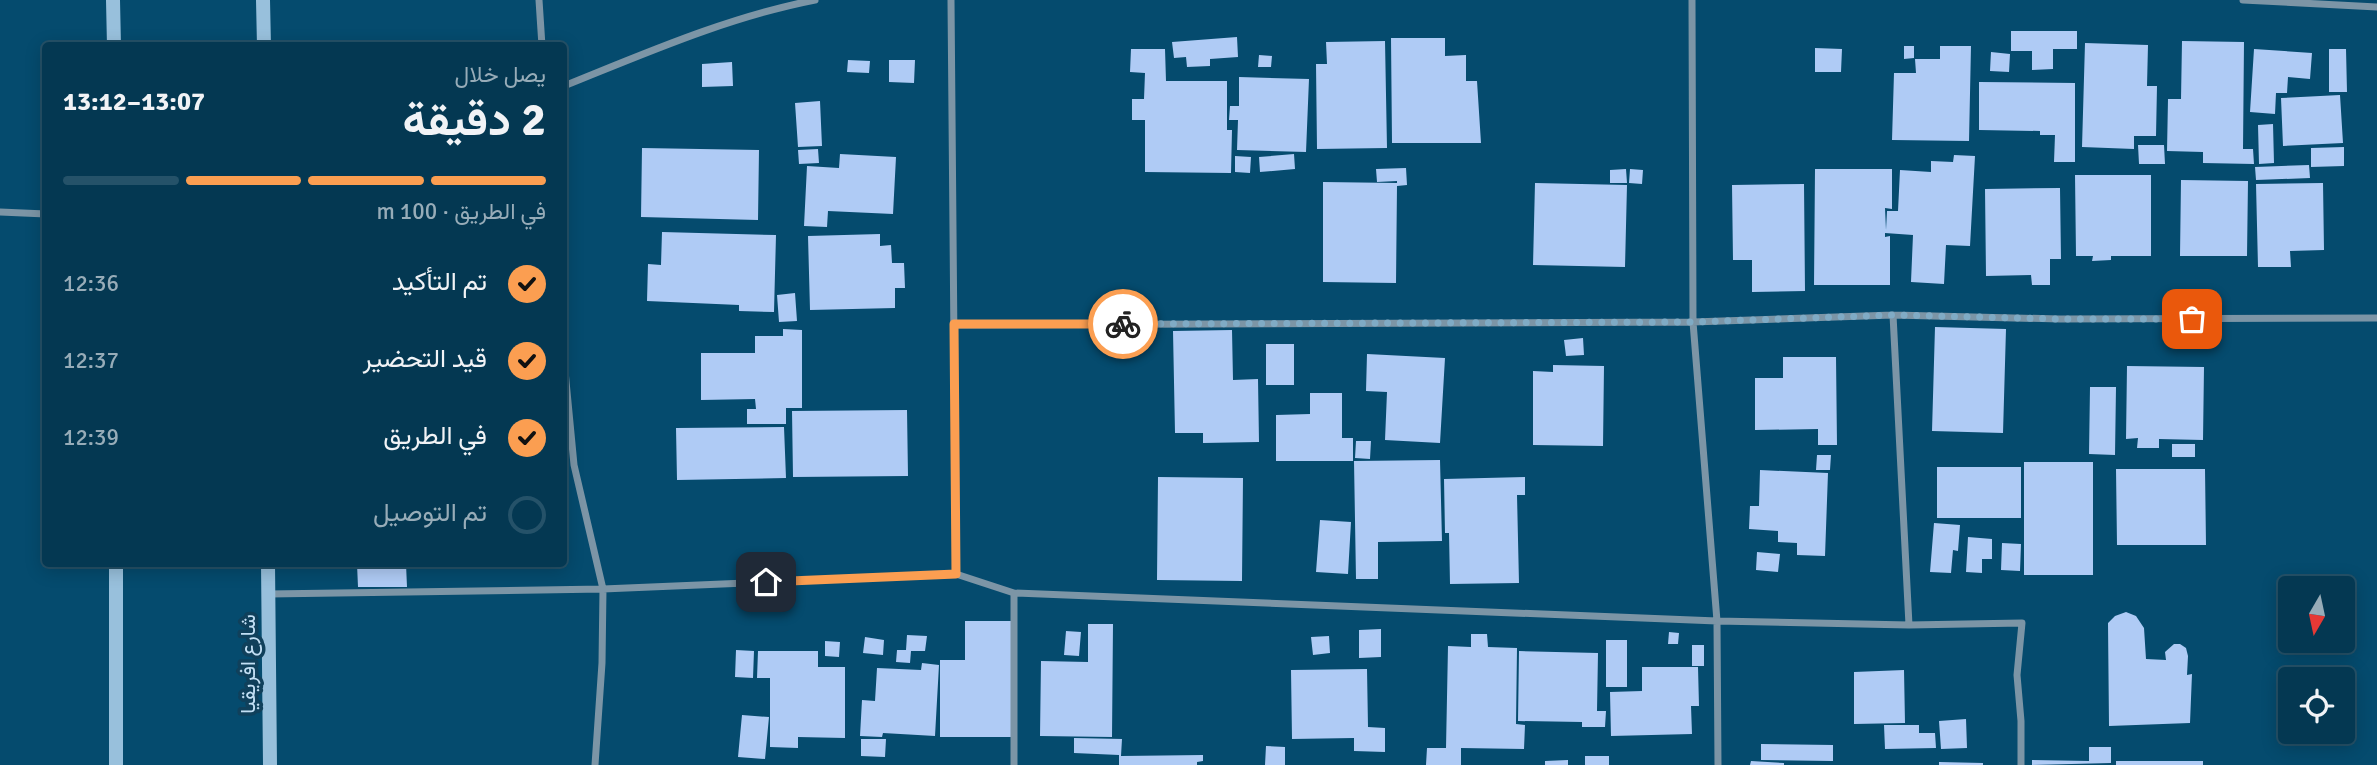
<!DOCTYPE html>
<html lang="ar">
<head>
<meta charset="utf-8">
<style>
	:root { --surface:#043852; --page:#12435c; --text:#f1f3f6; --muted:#97acb8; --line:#255269; --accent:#fb9e51 }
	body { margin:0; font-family:Signika,Vazirmatn,sans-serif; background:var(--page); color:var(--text); direction:rtl; height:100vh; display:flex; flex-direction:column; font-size:26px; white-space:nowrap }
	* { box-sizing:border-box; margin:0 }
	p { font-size:23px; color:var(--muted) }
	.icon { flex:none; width:38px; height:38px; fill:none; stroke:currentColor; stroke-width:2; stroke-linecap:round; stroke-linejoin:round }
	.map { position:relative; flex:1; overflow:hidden; direction:ltr }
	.side { position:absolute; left:42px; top:42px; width:525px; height:525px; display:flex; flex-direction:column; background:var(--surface); border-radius:7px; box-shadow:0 4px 18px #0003,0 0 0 2px var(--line); direction:rtl }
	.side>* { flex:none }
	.needle { width:46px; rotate:189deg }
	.tools { position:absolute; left:2278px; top:576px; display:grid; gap:14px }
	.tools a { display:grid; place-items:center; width:77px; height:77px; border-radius:7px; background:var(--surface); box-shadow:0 4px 18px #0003,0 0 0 2px var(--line); font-size:35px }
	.pin { position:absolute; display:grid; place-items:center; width:60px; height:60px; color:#fff; margin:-30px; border-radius:14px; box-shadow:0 4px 10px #0006 }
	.courier { position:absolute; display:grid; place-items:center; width:70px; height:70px; margin:-35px; border:5px solid #fb9e51; border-radius:50%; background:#fff; color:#222; box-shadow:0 2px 9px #0007 }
	.summary em { font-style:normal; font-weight:700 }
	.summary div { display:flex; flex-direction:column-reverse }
	.summary { display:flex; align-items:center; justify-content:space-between; height:119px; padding:0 21px }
	h1 { font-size:46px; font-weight:700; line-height:52px }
	.bar { display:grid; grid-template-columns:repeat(4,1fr); gap:10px 7px; align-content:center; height:84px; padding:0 21px }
	.bar i { height:9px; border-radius:5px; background:var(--line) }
	.bar .selected { background:var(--accent) }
	.bar p { grid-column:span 4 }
	ol { padding:0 21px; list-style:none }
	li { display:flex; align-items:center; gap:21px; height:77px }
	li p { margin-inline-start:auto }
	li .icon { padding:7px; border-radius:50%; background:var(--accent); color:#111; stroke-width:4 }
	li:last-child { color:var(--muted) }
	li i { width:38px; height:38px; border:4px solid var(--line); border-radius:50% }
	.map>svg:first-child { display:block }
</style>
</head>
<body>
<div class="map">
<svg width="2377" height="765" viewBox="0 0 2377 765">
	<rect width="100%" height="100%" fill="#054b6e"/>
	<path fill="#afcbf5" d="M 2011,31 L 2077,31 L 2077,49 L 2053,49 L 2053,69 L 2032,70 L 2032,51 L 2011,51 Z
		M 1237,37 L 1238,57 L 1210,59 L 1210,66 L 1187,67 L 1186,57 L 1174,58 L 1172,42 Z
		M 1391,38 L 1445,38 L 1445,56 L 1466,55 L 1466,81 L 1477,81 L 1481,143 L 1392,143 Z
		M 1385,41 L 1387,148 L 1317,149 L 1316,64 L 1327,64 L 1326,42 Z
		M 2182,41 L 2244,42 L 2243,149 L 2253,149 L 2254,164 L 2203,163 L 2203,152 L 2167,151 L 2168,99 L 2181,99 Z
		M 2085,43 L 2148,45 L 2147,86 L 2157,86 L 2156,136 L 2134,136 L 2134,149 L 2082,147 Z
		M 1904,46 L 1914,46 L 1914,58 L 1904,59 Z
		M 1940,46 L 1971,46 L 1969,141 L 1892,140 L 1894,73 L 1916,73 L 1915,59 L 1940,59 Z
		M 1815,48 L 1842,49 L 1841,72 L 1815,72 Z
		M 1131,49 L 1165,49 L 1166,81 L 1227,81 L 1227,130 L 1232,130 L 1231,173 L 1145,172 L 1145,120 L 1132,120 L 1132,99 L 1144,99 L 1145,73 L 1130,72 Z
		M 2254,49 L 2312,53 L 2310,79 L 2288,77 L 2287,93 L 2276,93 L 2275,114 L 2250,112 Z
		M 2329,49 L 2346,49 L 2347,92 L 2329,92 Z
		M 1991,52 L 2010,54 L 2009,72 L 1990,71 Z
		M 1259,55 L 1272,56 L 1271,67 L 1258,67 Z
		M 848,60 L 870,61 L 869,73 L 847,72 Z
		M 889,60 L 915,60 L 914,83 L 889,82 Z
		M 732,62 L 733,86 L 702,87 L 702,64 Z
		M 1239,77 L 1309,79 L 1306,152 L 1237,150 L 1238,120 L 1229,120 L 1230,106 L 1239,106 Z
		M 1979,82 L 2075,83 L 2075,162 L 2054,162 L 2055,135 L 2040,135 L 2040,131 L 1979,130 Z
		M 2340,95 L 2343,143 L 2283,146 L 2281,98 Z
		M 820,101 L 822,146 L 798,147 L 795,103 Z
		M 2273,124 L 2274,163 L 2259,164 L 2258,125 Z
		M 2138,145 L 2164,145 L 2165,164 L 2139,164 Z
		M 2344,147 L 2344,166 L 2311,167 L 2311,148 Z
		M 642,148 L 759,150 L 758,220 L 641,217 Z
		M 818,149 L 819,163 L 799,164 L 798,150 Z
		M 840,154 L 896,157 L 893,214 L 828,211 L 827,227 L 804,226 L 807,166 L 839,168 Z
		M 1294,154 L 1295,169 L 1260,172 L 1259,157 Z
		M 1954,155 L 1975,156 L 1970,246 L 1946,245 L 1944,284 L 1911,282 L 1913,235 L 1885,233 L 1885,237 L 1890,236 L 1890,285 L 1814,285 L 1815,169 L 1892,169 L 1892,209 L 1885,208 L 1886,230 L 1887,211 L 1898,211 L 1900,170 L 1931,172 L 1931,161 L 1953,162 Z
		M 1235,156 L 1251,157 L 1250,173 L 1235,172 Z
		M 2309,165 L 2310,178 L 2256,180 L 2255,167 Z
		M 1406,168 L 1407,185 L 1397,186 L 1396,283 L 1323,282 L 1323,182 L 1397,183 L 1397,181 L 1377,182 L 1376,169 Z
		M 1626,169 L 1627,183 L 1610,183 L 1610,170 Z
		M 1630,169 L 1643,170 L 1642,184 L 1629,183 Z
		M 2075,175 L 2151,175 L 2151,256 L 2111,256 L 2111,260 L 2092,261 L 2093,256 L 2076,256 Z
		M 2181,180 L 2248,181 L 2247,256 L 2180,256 Z
		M 1535,183 L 1627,185 L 1625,267 L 1533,265 Z
		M 2323,183 L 2324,250 L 2290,251 L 2291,267 L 2258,267 L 2256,184 Z
		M 1804,184 L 1805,291 L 1752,292 L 1752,260 L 1733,260 L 1732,185 Z
		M 2060,188 L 2061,259 L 2050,259 L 2050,285 L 2032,285 L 2031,275 L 1986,276 L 1985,189 Z
		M 662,232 L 776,235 L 774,312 L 739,311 L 739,305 L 647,301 L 648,264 L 661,265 Z
		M 880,234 L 880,246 L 891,245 L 892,263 L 904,263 L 905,288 L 895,288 L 895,308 L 810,310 L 808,236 Z
		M 795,293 L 797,321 L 779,322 L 777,295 Z
		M 1935,327 L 2006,329 L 2003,433 L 1932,431 Z
		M 783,329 L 802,330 L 802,408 L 786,408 L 786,424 L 747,424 L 747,409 L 756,409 L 755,399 L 701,400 L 701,353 L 755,353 L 755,336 L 783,336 Z
		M 1232,330 L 1233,380 L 1258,379 L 1259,442 L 1203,443 L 1203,433 L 1175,433 L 1173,331 Z
		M 1583,338 L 1584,355 L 1566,356 L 1564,340 Z
		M 1266,344 L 1294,344 L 1294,385 L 1266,385 Z
		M 1367,354 L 1445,358 L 1440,443 L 1385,440 L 1387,392 L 1366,391 Z
		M 1783,357 L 1836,357 L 1837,445 L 1818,445 L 1818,429 L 1755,430 L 1755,378 L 1783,378 Z
		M 1553,365 L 1604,366 L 1603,446 L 1533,445 L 1533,371 L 1553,372 Z
		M 2127,366 L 2204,367 L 2203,440 L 2159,439 L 2159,448 L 2137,448 L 2138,438 L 2126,439 Z
		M 2090,387 L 2116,387 L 2115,455 L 2089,454 Z
		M 1310,393 L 1342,393 L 1342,438 L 1353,438 L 1353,461 L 1276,461 L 1276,415 L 1310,414 Z
		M 907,410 L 908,476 L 793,477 L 792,411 Z
		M 784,427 L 786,478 L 677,480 L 676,428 Z
		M 1356,441 L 1371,441 L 1370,459 L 1355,458 Z
		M 2172,444 L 2195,444 L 2195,457 L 2172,457 Z
		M 1817,455 L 1831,455 L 1830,470 L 1816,470 Z
		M 1440,460 L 1442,541 L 1378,542 L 1378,579 L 1356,579 L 1354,461 Z
		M 2024,462 L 2093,462 L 2093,575 L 2024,575 Z
		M 1937,467 L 2021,467 L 2021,518 L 1937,518 Z
		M 2116,469 L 2205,469 L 2206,545 L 2117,545 Z
		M 1760,470 L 1828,473 L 1825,556 L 1797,555 L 1797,543 L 1778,542 L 1778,531 L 1749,529 L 1750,506 L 1759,506 Z
		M 1158,477 L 1243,478 L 1242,581 L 1157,580 Z
		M 1525,477 L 1525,495 L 1517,495 L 1519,583 L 1450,584 L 1449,533 L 1445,533 L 1444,479 Z
		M 1320,520 L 1351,522 L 1348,574 L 1316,572 Z
		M 1934,523 L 1960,525 L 1958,551 L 1953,550 L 1951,573 L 1930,572 Z
		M 1968,537 L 1992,539 L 1992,559 L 1982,559 L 1982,573 L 1966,572 Z
		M 2002,543 L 2021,544 L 2020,571 L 2001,570 Z
		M 1757,552 L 1780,554 L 1778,572 L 1756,570 Z
		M 357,564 L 406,564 L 407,587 L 358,587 Z
		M 2126,612 L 2136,616 L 2144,628 L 2146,659 L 2166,660 L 2165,652 L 2174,644 L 2180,644 L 2186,648 L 2188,656 L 2187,675 L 2192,674 L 2190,723 L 2109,726 L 2108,623 L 2115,616 Z
		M 965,621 L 1011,621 L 1011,737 L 940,737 L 940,660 L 965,660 Z
		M 1088,624 L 1113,624 L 1112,737 L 1040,736 L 1041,661 L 1088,662 Z
		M 1381,629 L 1381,657 L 1359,658 L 1359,630 Z
		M 1066,631 L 1081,632 L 1079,656 L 1064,655 Z
		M 1669,632 L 1679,633 L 1678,644 L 1668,644 Z
		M 1471,634 L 1487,634 L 1488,647 L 1517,648 L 1516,724 L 1525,725 L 1524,749 L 1461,748 L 1461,765 L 1426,765 L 1427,748 L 1446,748 L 1448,646 L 1471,647 Z
		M 907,635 L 927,636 L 925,651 L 911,651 L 910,663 L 896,662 L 897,650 L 906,650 Z
		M 1329,636 L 1330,653 L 1313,655 L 1311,637 Z
		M 865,637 L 884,640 L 883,655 L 863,653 Z
		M 1606,640 L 1627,640 L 1627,687 L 1606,687 Z
		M 825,641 L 840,642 L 839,657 L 825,656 Z
		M 1692,645 L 1704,645 L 1704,666 L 1692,666 Z
		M 736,650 L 754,651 L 753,678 L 735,677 Z
		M 758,651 L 818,651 L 818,667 L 845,667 L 845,738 L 798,737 L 798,748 L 770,747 L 770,678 L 757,678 Z
		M 1519,651 L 1598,653 L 1597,711 L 1606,711 L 1605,727 L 1582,727 L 1582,722 L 1518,721 Z
		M 922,663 L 939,665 L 935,736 L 883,733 L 882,737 L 860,736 L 862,700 L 875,701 L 877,668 L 921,670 Z
		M 1642,667 L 1698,667 L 1699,706 L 1691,706 L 1692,734 L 1611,736 L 1610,692 L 1642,691 Z
		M 1367,669 L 1368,727 L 1385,728 L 1385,752 L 1354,751 L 1354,738 L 1292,739 L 1291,670 Z
		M 1904,670 L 1905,723 L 1854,724 L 1854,672 Z
		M 742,715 L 769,717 L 765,759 L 738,757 Z
		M 1966,719 L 1967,748 L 1941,749 L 1939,721 Z
		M 1884,725 L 1919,725 L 1919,733 L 1935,733 L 1936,748 L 1885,749 Z
		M 1074,738 L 1122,739 L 1121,756 L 1203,755 L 1203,761 L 1197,762 L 1197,765 L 1119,765 L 1119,755 L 1074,753 Z
		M 861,739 L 886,739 L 885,757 L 861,756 Z
		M 1761,744 L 1833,745 L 1833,761 L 1761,760 Z
		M 1266,746 L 1285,747 L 1285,765 L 1265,765 Z
		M 2089,747 L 2111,747 L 2111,763 L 2032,765 L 2032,760 L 2089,761 Z
		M 1585,756 L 1609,756 L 1609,765 L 1585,765 Z
		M 1568,760 L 1568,765 L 1545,765 L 1545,761 Z
		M 1751,761 L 1784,763 L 1784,765 L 1750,765 Z
		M 2116,761 L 2203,761 L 2203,765 L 2116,765 Z
		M 1939,762 L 1983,763 L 1983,765 L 1939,765 Z"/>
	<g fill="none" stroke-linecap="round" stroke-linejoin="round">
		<path stroke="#7c95a6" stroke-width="7" d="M 539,0 L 542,46
			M 951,0 L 956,574 L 1014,593 L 1014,765
			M 1692,0 L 1693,322 L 1717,621 L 1718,765
			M 2243,0 L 2377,7
			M 564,86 C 646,53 728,17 815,0
			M 0,212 L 46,214
			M 1893,315 L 1909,625
			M 954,325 L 1693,322 L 1893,315 L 2060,319 L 2377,318
			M 564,360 L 574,465 L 603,589 L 602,663 L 595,765
			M 1014,593 L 1717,621 L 1909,625 L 2022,623 L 2017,675 L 2021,721 L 2021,765
			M 269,594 L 603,589 L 956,574"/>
		<path stroke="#98c0dc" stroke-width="14" d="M 113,0 L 114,46
			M 263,0 L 264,46
			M 116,564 L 116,765
			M 268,564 L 270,765"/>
	</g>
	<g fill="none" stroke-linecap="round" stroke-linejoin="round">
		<path stroke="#80abc5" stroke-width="7" stroke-dasharray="0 12.6" d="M 1123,324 L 1693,322 L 1893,315 L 2060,319 L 2192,319"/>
		<path stroke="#fb9e51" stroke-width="9" d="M 766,582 L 956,574 L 954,324 L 1123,324"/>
	</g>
	<g text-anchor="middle" stroke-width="7" stroke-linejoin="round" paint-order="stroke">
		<g font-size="21" fill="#c2dff4" stroke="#10405b">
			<text transform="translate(248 664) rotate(-90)" y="7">شارع افريقيا</text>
		</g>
	</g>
</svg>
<div class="tools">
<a><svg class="needle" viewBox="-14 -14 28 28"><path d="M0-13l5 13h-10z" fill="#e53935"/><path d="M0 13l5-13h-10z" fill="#97acb8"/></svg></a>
<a><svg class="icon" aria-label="locate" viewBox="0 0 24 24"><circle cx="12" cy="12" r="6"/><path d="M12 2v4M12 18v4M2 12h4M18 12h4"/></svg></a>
</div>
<div class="pin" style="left:2192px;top:319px;background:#ea580c"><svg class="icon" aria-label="bag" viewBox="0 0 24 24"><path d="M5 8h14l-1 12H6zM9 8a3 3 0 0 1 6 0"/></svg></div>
<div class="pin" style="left:766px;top:582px;background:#1f2937"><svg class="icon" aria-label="home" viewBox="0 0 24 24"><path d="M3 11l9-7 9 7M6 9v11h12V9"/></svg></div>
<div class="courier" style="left:1123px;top:324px"><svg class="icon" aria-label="bike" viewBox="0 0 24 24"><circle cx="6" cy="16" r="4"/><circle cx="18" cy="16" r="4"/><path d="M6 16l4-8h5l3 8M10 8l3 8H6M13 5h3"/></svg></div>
<section class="side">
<div class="summary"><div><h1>2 دقيقة</h1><p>يصل خلال</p></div><em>13:07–13:12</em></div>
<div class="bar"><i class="selected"></i><i class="selected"></i><i class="selected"></i><i></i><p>في الطريق · 100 m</p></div>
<ol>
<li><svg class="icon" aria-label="check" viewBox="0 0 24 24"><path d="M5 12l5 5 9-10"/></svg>تم التأكيد<p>12:36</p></li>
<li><svg class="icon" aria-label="check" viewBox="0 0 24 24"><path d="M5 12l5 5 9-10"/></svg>قيد التحضير<p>12:37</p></li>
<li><svg class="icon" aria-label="check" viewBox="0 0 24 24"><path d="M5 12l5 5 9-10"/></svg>في الطريق<p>12:39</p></li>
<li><i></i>تم التوصيل</li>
</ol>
</section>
</div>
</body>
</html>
